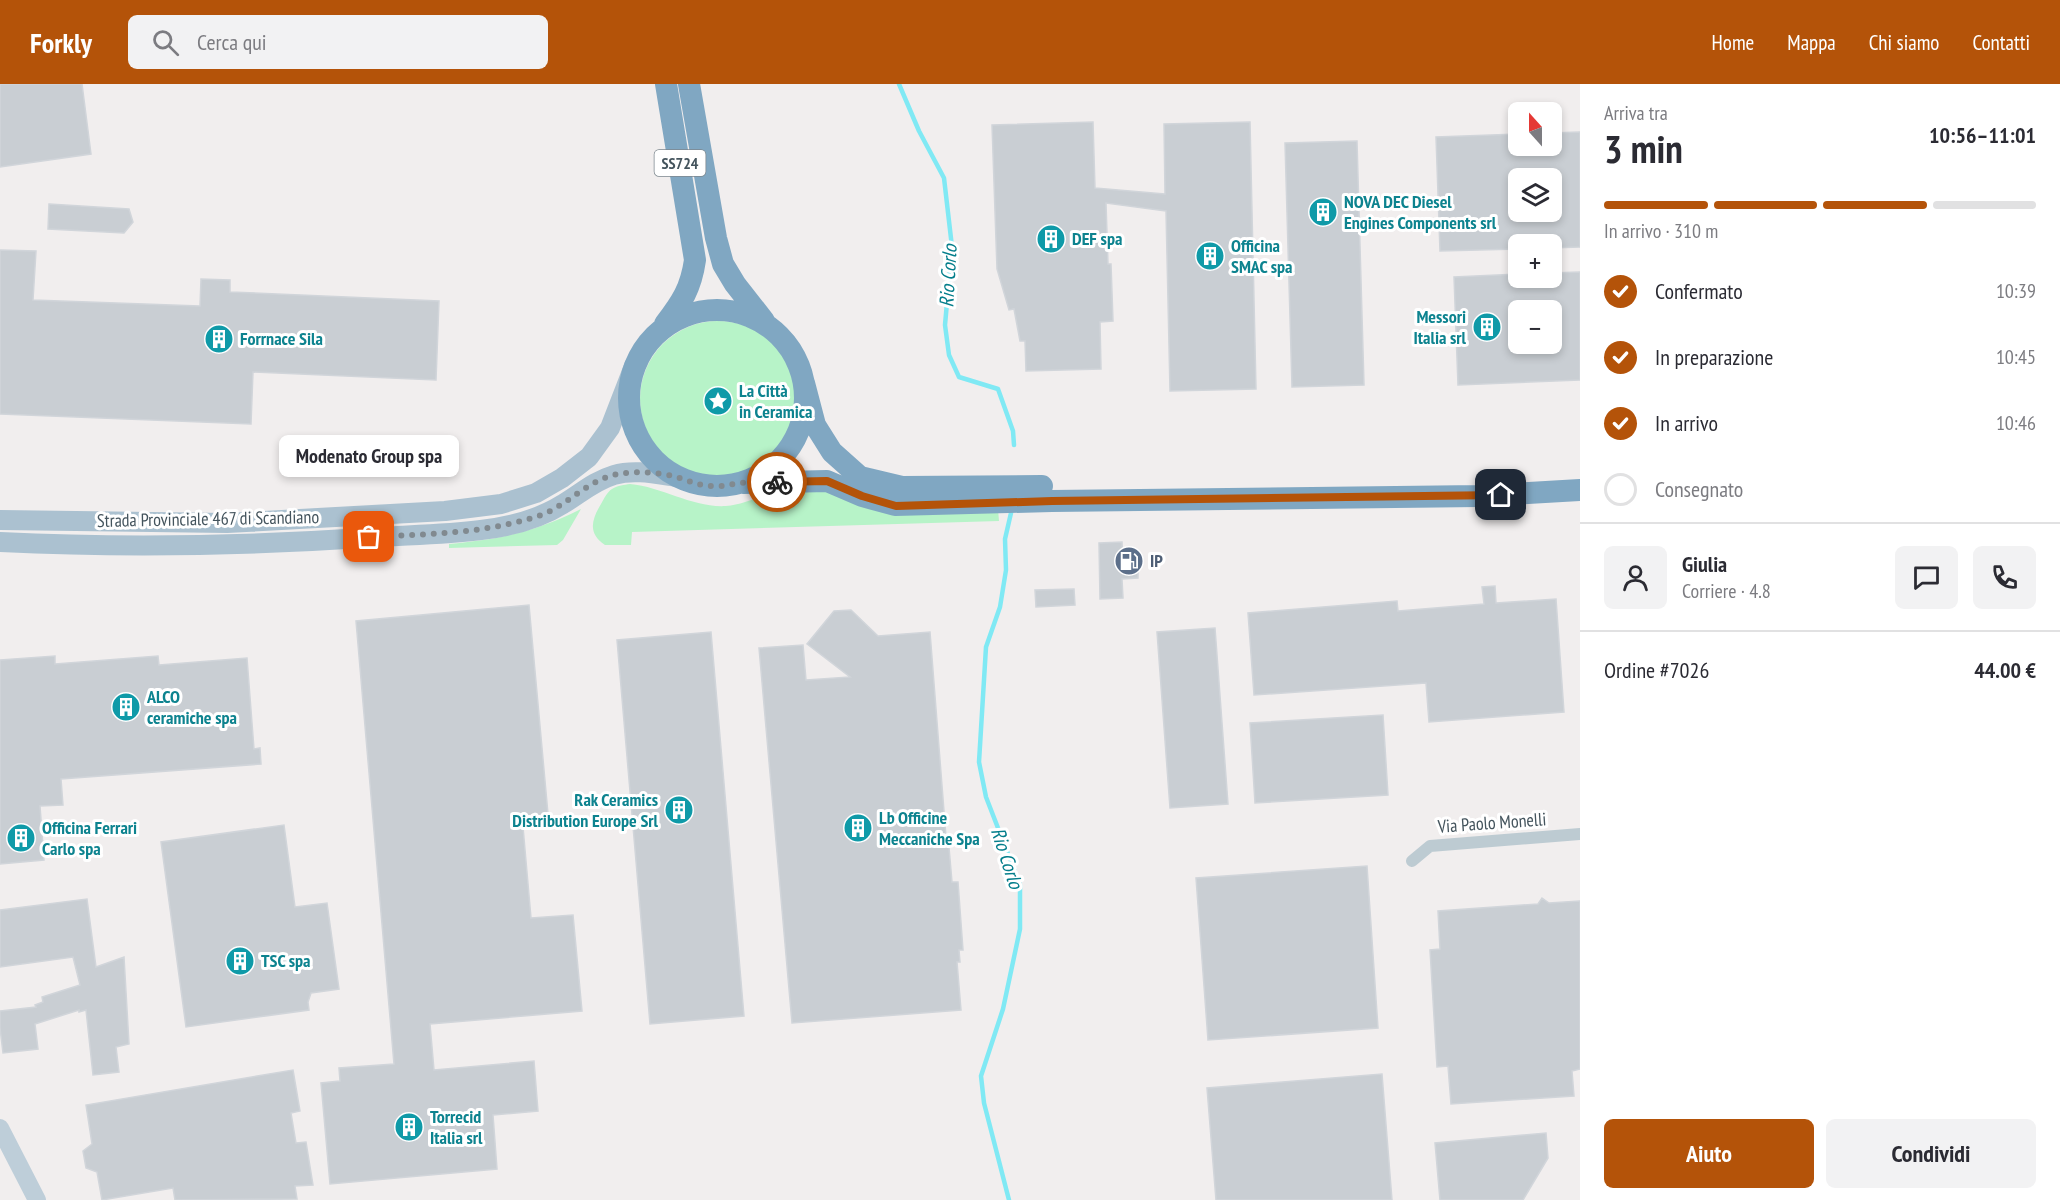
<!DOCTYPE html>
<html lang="it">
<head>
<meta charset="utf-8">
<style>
	:root { --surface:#fff; --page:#f2f2f3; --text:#2b2b33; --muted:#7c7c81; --line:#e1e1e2; --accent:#b45309 }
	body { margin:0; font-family:"PT Sans Narrow",sans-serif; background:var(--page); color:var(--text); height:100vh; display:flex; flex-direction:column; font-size:22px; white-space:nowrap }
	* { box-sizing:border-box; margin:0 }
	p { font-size:20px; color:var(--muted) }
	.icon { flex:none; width:33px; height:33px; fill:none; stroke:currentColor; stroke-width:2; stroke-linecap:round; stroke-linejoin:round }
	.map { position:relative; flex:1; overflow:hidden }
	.sheet { display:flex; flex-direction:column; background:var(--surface); width:480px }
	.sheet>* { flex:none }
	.needle { width:39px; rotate:339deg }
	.buttons { position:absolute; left:1508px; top:18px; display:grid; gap:12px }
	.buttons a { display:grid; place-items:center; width:54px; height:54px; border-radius:9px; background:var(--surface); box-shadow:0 3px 9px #0003; font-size:30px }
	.pin { position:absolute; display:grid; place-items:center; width:51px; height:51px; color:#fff; margin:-26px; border-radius:12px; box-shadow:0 3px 9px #0006 }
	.courier { position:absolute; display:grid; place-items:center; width:60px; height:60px; margin:-30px; border:4px solid #b45309; border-radius:50%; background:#fff; color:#222; box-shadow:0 2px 8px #0007 }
	.bubble { position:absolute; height:42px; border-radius:9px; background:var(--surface); box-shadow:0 3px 9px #0003; font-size:20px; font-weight:700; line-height:42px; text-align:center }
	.summary em { font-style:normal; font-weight:700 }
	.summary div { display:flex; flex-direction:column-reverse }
	.summary { display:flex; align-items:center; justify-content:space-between; height:102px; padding:0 24px }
	h1 { font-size:39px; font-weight:700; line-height:45px }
	.bar { display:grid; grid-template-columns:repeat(4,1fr); gap:9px 6px; align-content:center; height:72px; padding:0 24px }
	.bar i { height:8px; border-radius:4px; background:var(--line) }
	.bar .active { background:var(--accent) }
	.bar p { grid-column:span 4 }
	.line { display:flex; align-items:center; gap:15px; padding:0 24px; border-top:2px solid var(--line) }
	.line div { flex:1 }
	.round { display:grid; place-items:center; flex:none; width:63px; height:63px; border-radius:9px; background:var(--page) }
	ol { padding:0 24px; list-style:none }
	li { display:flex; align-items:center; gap:18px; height:66px }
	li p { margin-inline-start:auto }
	li .icon { padding:6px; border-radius:50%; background:var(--accent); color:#fff; stroke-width:4 }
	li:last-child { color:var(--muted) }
	li i { width:33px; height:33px; border:3px solid var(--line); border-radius:50% }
	.button { display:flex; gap:12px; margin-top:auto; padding:12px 24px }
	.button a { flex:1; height:69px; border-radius:9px; background:var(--accent); color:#fff; font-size:24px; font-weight:700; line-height:69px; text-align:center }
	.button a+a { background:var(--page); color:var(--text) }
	header { display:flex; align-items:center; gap:36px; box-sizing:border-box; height:84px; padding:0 30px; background:var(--accent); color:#fff }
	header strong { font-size:28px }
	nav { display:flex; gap:33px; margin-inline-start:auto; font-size:21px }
	.search { width:420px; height:54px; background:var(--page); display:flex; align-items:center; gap:15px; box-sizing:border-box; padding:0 21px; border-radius:9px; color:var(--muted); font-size:22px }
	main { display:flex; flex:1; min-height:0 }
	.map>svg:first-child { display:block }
</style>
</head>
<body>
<header>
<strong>Forkly</strong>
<div class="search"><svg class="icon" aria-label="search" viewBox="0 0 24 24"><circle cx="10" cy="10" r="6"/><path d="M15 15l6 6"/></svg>Cerca qui</div>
<nav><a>Home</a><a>Mappa</a><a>Chi siamo</a><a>Contatti</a></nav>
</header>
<main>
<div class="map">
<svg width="1580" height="1116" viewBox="0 0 1580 1116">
	<rect width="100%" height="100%" fill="#f1eeee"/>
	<path fill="#b7f3c8" d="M640 315a78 78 0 1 1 156 0a78 78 0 1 1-156 0Z
		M 630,400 C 663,403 693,424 726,422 C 743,421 759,412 776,408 C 786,406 798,407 809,406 L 998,425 L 999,437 L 632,448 L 631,461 L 605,461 C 587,449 592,435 601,420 C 604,415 607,408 612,405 C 618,401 624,401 630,400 Z
		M 581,425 L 563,456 L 557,461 L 449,464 L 449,460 C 500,455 535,448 581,425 Z"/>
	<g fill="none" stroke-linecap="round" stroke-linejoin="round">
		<path stroke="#80e9f4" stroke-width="4.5" d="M 899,0 L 919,47 L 944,94 L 952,163 L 945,241 L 949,271 L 959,293 L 998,305 L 1013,347 L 1014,361
			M 1009,1116 L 984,1019 L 981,992 L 1003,925 L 1020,845 L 1020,801 L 986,713 L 979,678 L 986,563 L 1000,523 L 1006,486 L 1005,455 L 1011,429"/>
	</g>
	<path fill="#c9ced3" stroke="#d1d5da" stroke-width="1.5" fill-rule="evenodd" d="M 0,0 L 82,0 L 91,70 L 0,83 Z
		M 1093,38 L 1095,104 L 1165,110 L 1164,40 L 1250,38 L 1256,305 L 1170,307 L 1166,127 L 1106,119 L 1108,180 L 1111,180 L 1113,237 L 1100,238 L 1101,285 L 1026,287 L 1025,257 L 1020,257 L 1014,225 L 1009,226 L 997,185 L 992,41 Z
		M 1580,48 L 1580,163 L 1551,164 L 1551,160 L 1518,160 L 1518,165 L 1440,167 L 1436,53 L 1518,50 L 1518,62 L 1551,62 L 1551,49 ZM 1518,94 L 1551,94 L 1551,128 L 1518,128 Z
		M 1357,57 L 1364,301 L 1292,303 L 1285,59 Z
		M 49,120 L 129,125 L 133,138 L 124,149 L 48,145 Z
		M 0,166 L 36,167 L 33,216 L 200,222 L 201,195 L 230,196 L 230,208 L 439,217 L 436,296 L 253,288 L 251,340 L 0,330 Z
		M 1580,188 L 1580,296 L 1458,301 L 1454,193 L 1518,190 L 1518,194 L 1551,194 L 1551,189 ZM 1518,226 L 1551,226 L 1551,260 L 1518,260 Z
		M 1122,458 L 1123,477 L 1138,477 L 1138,494 L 1122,495 L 1123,514 L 1100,515 L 1099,459 Z
		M 1495,502 L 1496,519 L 1556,515 L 1564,628 L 1429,638 L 1426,599 L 1254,611 L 1248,529 L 1397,517 L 1398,527 L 1484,520 L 1482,503 Z
		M 1074,505 L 1075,521 L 1036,523 L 1035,506 Z
		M 529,521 L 549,741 L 523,743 L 531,834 L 573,831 L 582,927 L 430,940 L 434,986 L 534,977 L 538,1027 L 493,1031 L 497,1085 L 330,1100 L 321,999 L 340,997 L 339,984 L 394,980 L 356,537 Z
		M 851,526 L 878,552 L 930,548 L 946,753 L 948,752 L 952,798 L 958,798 L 963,866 L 959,866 L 960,878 L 957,878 L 961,926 L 792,939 L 759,564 L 803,561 L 806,596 L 850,593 L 807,560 L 834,527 Z
		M 1215,544 L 1228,720 L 1170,724 L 1157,548 Z
		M 711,548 L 744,932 L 650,940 L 617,556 Z
		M 55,572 L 55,580 L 158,572 L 159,581 L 247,574 L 254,665 L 260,664 L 261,680 L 61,695 L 63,721 L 40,722 L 44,776 L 0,780 L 0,576 Z
		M 1383,631 L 1388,711 L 1255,719 L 1250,639 Z
		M 284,741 L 295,823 L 327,819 L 339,905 L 311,909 L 308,918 L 309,926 L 186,943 L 161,758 Z
		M 1367,782 L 1378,944 L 1208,956 L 1196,794 Z
		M 1542,814 L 1549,819 L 1580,817 L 1580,985 L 1572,987 L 1574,1012 L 1451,1020 L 1448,982 L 1437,983 L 1430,866 L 1440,865 L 1438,827 L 1538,820 Z
		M 87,815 L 96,883 L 124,873 L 129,960 L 116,963 L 119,988 L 93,991 L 86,926 L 79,928 L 79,926 L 35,940 L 38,965 L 3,969 L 0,944 L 0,927 L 36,923 L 35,921 L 43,918 L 42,913 L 80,901 L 73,873 L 0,883 L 0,826 Z
		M 293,986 L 300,1027 L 291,1029 L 296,1059 L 306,1058 L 313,1101 L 295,1102 L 297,1115 L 175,1116 L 173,1104 L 102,1116 L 97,1088 L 86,1084 L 83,1067 L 92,1060 L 86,1021 Z
		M 1382,990 L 1392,1116 L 1216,1116 L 1207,1004 Z
		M 1546,1049 L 1548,1074 L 1523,1116 L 1440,1116 L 1435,1059 Z"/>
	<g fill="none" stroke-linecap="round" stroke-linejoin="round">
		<path stroke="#bdcbd2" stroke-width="12" d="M 1412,777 L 1430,762 L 1580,750"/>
		<path stroke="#beced9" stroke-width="18" d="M 0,1044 L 37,1116"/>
		<path stroke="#abc1d0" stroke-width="20" d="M 0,436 L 227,439 L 445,427 L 501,420 L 536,409 L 562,394 L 589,373 L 610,344 L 634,282
			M 0,458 C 121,464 243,462 363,454 C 402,451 442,451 481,446 C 508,443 539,435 563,420 C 580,410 594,397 614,391 C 634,385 656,390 677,393"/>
		<path stroke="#80a7c2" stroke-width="22" d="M 689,0 L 716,154 L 723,180 L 735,200 L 764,237
			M629 314a88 88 0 1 1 176 0a88 88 0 1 1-176 0Z
			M 665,240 C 682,218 691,204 695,176 L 666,0
			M 804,299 L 815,341 L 832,368 L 860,393 L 902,403 L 1042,402
			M 743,399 L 827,397 L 862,412 L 895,421 L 1052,417 L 1479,412 L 1580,406"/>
	</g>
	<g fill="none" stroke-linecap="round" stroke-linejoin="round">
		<path stroke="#818a90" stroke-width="6" stroke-dasharray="0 10.8" d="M 369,453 C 427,450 486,450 541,431 C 568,421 589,395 618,390 C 637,387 659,388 677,393 C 689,397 700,402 713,402 C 722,403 731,400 740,399 C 752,398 764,398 777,398"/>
		<path stroke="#b45309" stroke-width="8" d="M 777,398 L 827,397 L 862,412 L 896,422 L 1052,417 L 1501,411"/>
	</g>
	<defs>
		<g id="building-disc" transform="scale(1.5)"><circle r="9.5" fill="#0f9aa8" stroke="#fff"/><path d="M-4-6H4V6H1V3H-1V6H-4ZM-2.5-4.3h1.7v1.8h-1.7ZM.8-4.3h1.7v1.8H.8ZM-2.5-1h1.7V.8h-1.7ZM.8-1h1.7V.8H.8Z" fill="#fff"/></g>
		<g id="sight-disc" transform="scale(1.5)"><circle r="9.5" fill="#0f9aa8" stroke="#fff"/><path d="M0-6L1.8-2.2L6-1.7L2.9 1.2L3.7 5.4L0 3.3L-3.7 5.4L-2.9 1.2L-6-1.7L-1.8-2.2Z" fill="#fff"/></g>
		<g id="fuel-disc" transform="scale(1.5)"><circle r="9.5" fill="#5c6f8a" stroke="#fff"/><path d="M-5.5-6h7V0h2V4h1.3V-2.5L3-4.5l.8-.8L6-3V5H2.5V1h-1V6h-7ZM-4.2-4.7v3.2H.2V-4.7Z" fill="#fff"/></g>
	</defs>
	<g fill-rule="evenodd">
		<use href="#building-disc" x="1323" y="128"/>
		<use href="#building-disc" x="1051" y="155"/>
		<use href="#building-disc" x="1210" y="172"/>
		<use href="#building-disc" x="1487" y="243"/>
		<use href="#building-disc" x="219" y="255"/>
		<use href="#sight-disc" x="718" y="317"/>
		<use href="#fuel-disc" x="1129" y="477"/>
		<use href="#building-disc" x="126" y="623"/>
		<use href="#building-disc" x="679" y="726"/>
		<use href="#building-disc" x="858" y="744"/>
		<use href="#building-disc" x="21" y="754"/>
		<use href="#building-disc" x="240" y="877"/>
		<use href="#building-disc" x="409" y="1043"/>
	</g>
	<g text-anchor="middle" stroke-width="6" stroke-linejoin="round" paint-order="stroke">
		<rect fill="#fff" stroke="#7c878e" stroke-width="1.5" x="654.5" y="66" width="51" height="26" rx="4.5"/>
		<g font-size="16" font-weight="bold" fill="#44545d">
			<text x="680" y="85">SS724</text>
		</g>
		<g font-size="18" font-weight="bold" fill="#0d838f" stroke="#fff" text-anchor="start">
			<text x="1344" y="124">NOVA DEC Diesel<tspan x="1344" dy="21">Engines Components srl</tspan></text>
			<text x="1072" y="161">DEF spa</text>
			<text x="1231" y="168">Officina<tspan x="1231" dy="21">SMAC spa</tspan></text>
			<text x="1466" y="239" text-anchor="end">Messori<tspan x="1466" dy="21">Italia srl</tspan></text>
			<text x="240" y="261">Forrnace Sila</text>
			<text x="739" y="313">La Città<tspan x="739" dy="21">in Ceramica</tspan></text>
			<text x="147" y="619">ALCO<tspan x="147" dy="21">ceramiche spa</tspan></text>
			<text x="658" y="722" text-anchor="end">Rak Ceramics<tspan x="658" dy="21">Distribution Europe Srl</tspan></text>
			<text x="879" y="740">Lb Officine<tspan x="879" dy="21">Meccaniche Spa</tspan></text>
			<text x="42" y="750">Officina Ferrari<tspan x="42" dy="21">Carlo spa</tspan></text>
			<text x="261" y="883">TSC spa</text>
			<text x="430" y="1039">Torrecid<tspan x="430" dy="21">Italia srl</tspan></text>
		</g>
		<g font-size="18" fill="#44545d" stroke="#fff">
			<text transform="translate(208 435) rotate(-1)" y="6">Strada Provinciale 467 di Scandiano</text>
			<text transform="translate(1492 739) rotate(-4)" y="6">Via Paolo Monelli</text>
		</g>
		<g font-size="18" font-weight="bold" fill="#4e5e75" stroke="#fff" text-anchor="start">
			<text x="1150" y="483">IP</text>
		</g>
		<g font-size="20" font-style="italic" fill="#047e8b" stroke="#fff">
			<text transform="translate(948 192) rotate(-87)" y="7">Rio Corlo</text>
			<text transform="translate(1007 774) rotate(72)" y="7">Rio Corlo</text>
		</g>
	</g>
</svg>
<div class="buttons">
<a><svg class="needle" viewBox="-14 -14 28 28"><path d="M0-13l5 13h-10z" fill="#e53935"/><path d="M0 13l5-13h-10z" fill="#7c7c81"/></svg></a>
<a><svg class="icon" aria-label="layers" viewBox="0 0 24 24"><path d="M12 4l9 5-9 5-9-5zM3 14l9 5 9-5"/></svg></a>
<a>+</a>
<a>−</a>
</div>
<div class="pin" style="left:369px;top:453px;background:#ea580c"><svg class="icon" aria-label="bag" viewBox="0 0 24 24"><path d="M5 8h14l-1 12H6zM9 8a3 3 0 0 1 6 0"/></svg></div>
<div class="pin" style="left:1501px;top:411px;background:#1f2937"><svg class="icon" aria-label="home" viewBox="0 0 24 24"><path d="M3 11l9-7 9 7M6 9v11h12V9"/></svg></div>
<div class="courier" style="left:777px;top:398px"><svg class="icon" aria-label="bike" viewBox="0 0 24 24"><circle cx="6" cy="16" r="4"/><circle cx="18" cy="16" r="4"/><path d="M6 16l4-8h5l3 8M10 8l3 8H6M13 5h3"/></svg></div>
<div class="bubble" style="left:279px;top:351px;width:180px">Modenato Group spa</div>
</div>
<section class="sheet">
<div class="summary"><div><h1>3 min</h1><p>Arriva tra</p></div><em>10:56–11:01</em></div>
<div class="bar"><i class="active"></i><i class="active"></i><i class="active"></i><i></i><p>In arrivo · 310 m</p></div>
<ol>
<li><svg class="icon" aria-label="check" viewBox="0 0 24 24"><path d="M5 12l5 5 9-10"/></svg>Confermato<p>10:39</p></li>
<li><svg class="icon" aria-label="check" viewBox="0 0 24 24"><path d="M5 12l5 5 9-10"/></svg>In preparazione<p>10:45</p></li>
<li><svg class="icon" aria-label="check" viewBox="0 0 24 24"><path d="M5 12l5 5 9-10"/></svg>In arrivo<p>10:46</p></li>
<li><i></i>Consegnato</li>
</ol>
<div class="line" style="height:108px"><a class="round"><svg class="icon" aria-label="person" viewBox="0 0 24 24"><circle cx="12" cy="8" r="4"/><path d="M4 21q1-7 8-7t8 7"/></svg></a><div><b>Giulia</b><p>Corriere · 4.8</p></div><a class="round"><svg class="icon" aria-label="chat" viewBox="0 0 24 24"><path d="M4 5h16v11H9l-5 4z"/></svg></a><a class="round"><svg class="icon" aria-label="phone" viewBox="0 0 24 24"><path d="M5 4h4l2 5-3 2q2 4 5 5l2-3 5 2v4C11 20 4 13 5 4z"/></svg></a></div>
<div class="line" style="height:78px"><div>Ordine #7026</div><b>44.00 €</b></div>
<div class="button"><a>Aiuto</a><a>Condividi</a></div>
</section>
</main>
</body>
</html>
